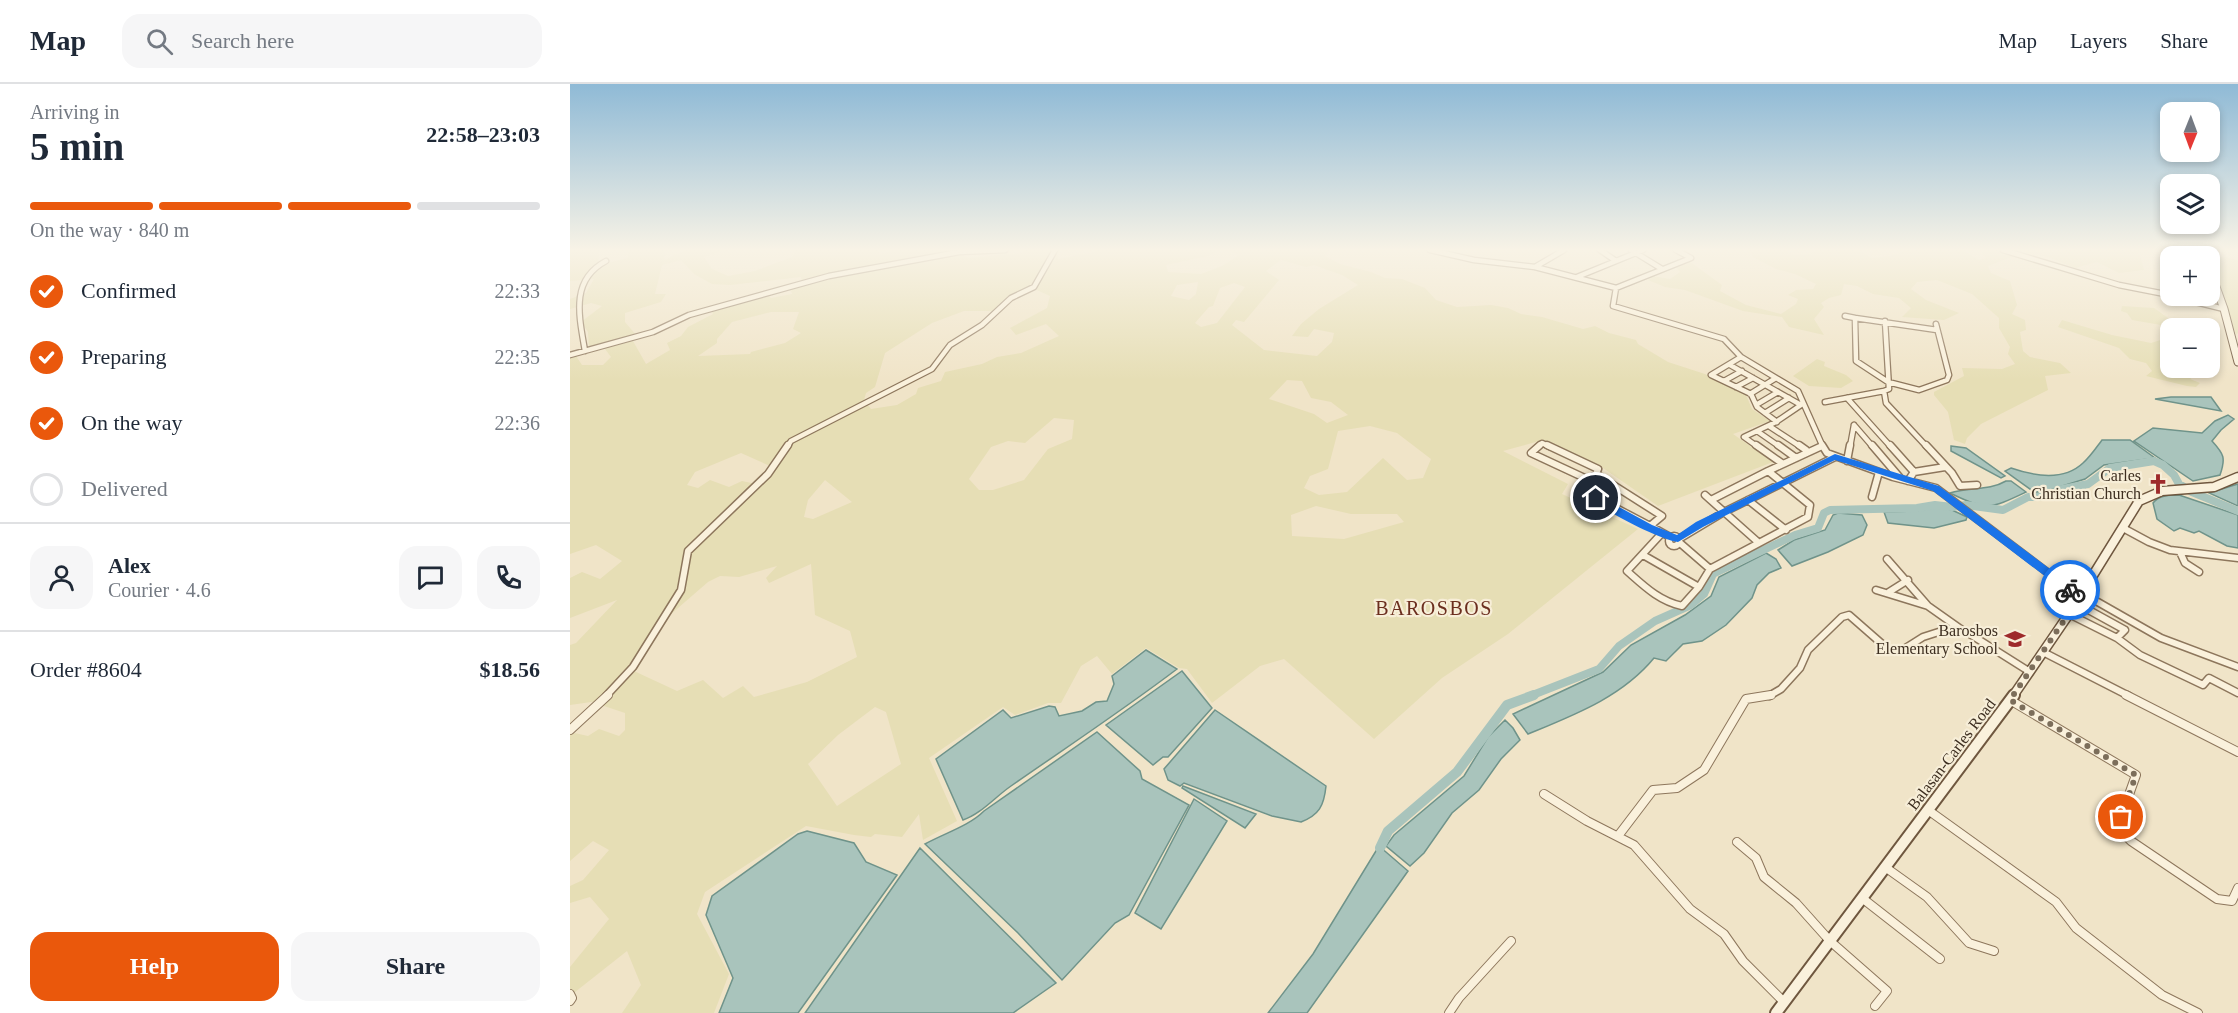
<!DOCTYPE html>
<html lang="en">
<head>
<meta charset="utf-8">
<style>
	:root { --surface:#fff; --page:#f6f6f7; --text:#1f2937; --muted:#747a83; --line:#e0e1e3; --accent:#ea580c }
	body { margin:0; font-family:"Times New Roman",serif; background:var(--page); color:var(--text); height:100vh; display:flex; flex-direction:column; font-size:22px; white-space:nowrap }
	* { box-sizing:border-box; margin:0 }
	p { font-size:20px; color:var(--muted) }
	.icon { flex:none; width:33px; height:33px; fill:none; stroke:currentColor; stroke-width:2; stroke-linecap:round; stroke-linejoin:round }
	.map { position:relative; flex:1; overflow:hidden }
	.sheet { display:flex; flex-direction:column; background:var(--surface); width:570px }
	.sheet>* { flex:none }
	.needle { width:39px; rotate:181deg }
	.buttons { position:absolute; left:1590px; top:18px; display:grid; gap:12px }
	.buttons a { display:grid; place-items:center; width:60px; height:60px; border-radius:12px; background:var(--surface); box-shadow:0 3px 9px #0003; font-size:30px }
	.pin { position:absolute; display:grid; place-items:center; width:51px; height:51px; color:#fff; margin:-26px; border:3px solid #fff; border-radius:50%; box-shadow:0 2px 6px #0007 }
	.courier { position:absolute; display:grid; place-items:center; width:60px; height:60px; margin:-30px; border:4px solid #1a73e8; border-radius:50%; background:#fff; color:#222; box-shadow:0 2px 8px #0007 }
	.overview em { font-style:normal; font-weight:700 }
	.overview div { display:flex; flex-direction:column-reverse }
	.overview { display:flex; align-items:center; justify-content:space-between; height:102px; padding:0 30px }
	h1 { font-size:39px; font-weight:700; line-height:45px }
	.bar { display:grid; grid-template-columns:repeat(4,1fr); gap:9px 6px; align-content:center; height:72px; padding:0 30px }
	.bar i { height:8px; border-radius:4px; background:var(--line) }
	.bar .current { background:var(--accent) }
	.bar p { grid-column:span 4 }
	.line { display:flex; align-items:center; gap:15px; padding:0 30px; border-top:2px solid var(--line) }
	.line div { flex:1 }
	.round { display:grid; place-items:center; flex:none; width:63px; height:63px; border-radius:18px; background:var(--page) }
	ol { padding:0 30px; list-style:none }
	li { display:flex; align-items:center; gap:18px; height:66px }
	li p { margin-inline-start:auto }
	li .icon { padding:6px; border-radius:50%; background:var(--accent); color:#fff; stroke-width:4 }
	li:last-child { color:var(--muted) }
	li i { width:33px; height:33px; border:3px solid var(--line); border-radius:50% }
	.action { display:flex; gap:12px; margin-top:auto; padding:12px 30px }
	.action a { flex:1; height:69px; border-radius:18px; background:var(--accent); color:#fff; font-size:24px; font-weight:700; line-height:69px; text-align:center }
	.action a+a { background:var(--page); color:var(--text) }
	header { display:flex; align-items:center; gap:36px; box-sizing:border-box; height:84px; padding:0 30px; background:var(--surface); border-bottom:2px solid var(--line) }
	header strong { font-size:28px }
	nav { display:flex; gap:33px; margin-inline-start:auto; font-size:21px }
	.search { width:420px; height:54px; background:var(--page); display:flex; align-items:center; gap:15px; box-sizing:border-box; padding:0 21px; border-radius:18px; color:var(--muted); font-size:22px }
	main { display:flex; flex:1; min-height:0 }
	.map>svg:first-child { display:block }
</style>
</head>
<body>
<header>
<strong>Map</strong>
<div class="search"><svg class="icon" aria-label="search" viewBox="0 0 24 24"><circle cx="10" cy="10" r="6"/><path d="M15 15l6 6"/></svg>Search here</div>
<nav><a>Map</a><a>Layers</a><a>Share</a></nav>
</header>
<main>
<section class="sheet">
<div class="overview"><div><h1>5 min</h1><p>Arriving in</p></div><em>22:58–23:03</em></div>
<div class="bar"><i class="current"></i><i class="current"></i><i class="current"></i><i></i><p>On the way · 840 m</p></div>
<ol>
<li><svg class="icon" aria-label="check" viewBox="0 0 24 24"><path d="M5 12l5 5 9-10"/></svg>Confirmed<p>22:33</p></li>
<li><svg class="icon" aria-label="check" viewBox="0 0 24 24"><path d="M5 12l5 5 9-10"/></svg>Preparing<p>22:35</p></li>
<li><svg class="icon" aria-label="check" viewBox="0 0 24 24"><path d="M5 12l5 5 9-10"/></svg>On the way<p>22:36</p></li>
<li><i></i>Delivered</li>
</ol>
<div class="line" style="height:108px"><a class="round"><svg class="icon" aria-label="person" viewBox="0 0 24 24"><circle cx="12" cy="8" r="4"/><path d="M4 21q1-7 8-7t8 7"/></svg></a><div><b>Alex</b><p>Courier · 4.6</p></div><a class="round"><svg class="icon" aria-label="chat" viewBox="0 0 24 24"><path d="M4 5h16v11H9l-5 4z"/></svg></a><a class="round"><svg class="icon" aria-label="phone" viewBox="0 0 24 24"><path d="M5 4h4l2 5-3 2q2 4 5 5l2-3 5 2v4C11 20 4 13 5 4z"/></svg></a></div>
<div class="line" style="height:78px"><div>Order #8604</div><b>$18.56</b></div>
<div class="action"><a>Help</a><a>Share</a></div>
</section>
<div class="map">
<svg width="1668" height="929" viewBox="0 0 1668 929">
	<rect width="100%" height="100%" fill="#f0e4c8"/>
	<path fill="#e6deb5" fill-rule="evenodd" d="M 0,166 L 33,166 L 29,169 L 28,181 L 58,174 L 59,166 L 99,166 L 95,168 L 94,176 L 116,166 L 155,166 L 134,173 L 142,185 L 158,192 L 185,187 L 222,173 L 226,166 L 309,166 L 309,170 L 327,166 L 375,166 L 376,171 L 382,170 L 383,173 L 392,171 L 399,174 L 453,169 L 454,166 L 486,166 L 488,175 L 525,168 L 525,166 L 649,166 L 638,172 L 596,181 L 598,188 L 631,190 L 652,182 L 669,171 L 656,166 L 759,166 L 755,172 L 770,180 L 801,188 L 815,194 L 832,195 L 855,204 L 866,216 L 887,223 L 921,221 L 938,224 L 951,230 L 972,233 L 1013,245 L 1025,242 L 1039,249 L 1066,256 L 1068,260 L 1098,278 L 1135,290 L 1176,311 L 1182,325 L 1200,337 L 1163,350 L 1203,378 L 1088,422 L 1033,384 L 973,356 L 933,367 L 998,400 L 992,410 L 1068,445 L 938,550 L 872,594 L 804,655 L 714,575 L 690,582 L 642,619 L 617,585 L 609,584 L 576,564 L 542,590 L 527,572 L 511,582 L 491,619 L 478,619 L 445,631 L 433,623 L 359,674 L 387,737 L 353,756 L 349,730 L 332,753 L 305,750 L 301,753 L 284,751 L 236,742 L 135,808 L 127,830 L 159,890 L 144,929 L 52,929 L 71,901 L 57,867 L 0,912 L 0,883 L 39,835 L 20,813 L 0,819 L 0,802 L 13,796 L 39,766 L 23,757 L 0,777 L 0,648 L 18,652 L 29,645 L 49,652 L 55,646 L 55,629 L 31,621 L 64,587 L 107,607 L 133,596 L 153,614 L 173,602 L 184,613 L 237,598 L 287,573 L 280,547 L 245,531 L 241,480 L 199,499 L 196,494 L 207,482 L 169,493 L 150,492 L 138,498 L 93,537 L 60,584 L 28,617 L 0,621 L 0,561 L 6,559 L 47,516 L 0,534 L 0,494 L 12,488 L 30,495 L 52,477 L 26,461 L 0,470 L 0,273 L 6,272 L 12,281 L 33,281 L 41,273 L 35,265 L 19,264 L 18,248 L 11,238 L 32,222 L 21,219 L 0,225 L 0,215 L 16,209 L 24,195 L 0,197 ZM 111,176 L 124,190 L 142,200 L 160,201 L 231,193 L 232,200 L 220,204 L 222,210 L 201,214 L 199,212 L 141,226 L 143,230 L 118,243 L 111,252 L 97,259 L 100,266 L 76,280 L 63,257 L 66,251 L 55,238 L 55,229 L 91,218 L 96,210 L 85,210 L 92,181 ZM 711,176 L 736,183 L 744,181 L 772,191 L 788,201 L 749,225 L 731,240 L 722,252 L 738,253 L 744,245 L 764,249 L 762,258 L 747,272 L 694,266 L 662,241 L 666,236 L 674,238 L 709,196 L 696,187 ZM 628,198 L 626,210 L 619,216 L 601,212 L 607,201 ZM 664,199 L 675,203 L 647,239 L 631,243 L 625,239 L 639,223 L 643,222 L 650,204 ZM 460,203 L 480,212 L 477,224 L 440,244 L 446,251 L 476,240 L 489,252 L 451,269 L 427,273 L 412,280 L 375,288 L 371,297 L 348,304 L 346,310 L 327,321 L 301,325 L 294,316 L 296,309 L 305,303 L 315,269 L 362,239 L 394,227 L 423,227 L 440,211 ZM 201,228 L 229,228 L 223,245 L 231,249 L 215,259 L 181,268 L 180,270 L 128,272 L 147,259 L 147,255 L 162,238 ZM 717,296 L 732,297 L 741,314 L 761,318 L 778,331 L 757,339 L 744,330 L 699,315 ZM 484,334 L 504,336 L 502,355 L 478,365 L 454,396 L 423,406 L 409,406 L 399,395 L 421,363 L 438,357 L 455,359 ZM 800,342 L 827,349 L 861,375 L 853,394 L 837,396 L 813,374 L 777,408 L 749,411 L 734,404 L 740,392 L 758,385 L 768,347 ZM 171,369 L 200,382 L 186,400 L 172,397 L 159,403 L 140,396 L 128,404 L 117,401 L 125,388 ZM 255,396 L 282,418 L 243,435 L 234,433 L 238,416 ZM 746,422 L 781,430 L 827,430 L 834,438 L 774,455 L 722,452 L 721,431 ZM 305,623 L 316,628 L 331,680 L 267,722 L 238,680 L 268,651 Z
		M 1180,166 L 1215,166 L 1223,171 L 1239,171 L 1246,166 L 1286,166 L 1302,174 L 1327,171 L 1333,166 L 1392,166 L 1409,176 L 1416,174 L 1411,166 L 1572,166 L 1569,167 L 1574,186 L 1549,189 L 1527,178 L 1505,184 L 1478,173 L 1454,168 L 1418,182 L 1421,189 L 1440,197 L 1447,221 L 1442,230 L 1455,236 L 1456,246 L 1450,248 L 1453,267 L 1460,273 L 1490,279 L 1501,289 L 1475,292 L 1478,306 L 1411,340 L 1397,354 L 1395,360 L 1384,356 L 1378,328 L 1364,311 L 1364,308 L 1394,292 L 1392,284 L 1432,285 L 1445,280 L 1438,270 L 1440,263 L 1429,244 L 1429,234 L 1402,210 L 1367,196 L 1347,198 L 1341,205 L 1356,216 L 1389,229 L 1374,236 L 1332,233 L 1341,224 L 1329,214 L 1303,210 L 1287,202 L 1274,200 L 1271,211 L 1259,214 L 1251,219 L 1254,223 L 1244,235 L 1254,251 L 1219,243 L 1212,233 L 1173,227 L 1115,206 L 1095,203 L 1078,196 L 1082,192 L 1100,195 L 1110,188 L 1106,183 L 1119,177 L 1152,201 L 1150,207 L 1176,221 L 1211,230 L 1226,220 L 1228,215 L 1218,211 L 1226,206 L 1243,205 L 1246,200 L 1225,190 L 1206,185 L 1183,173 Z
		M 1638,169 L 1668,176 L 1668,249 L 1666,251 Z
		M 1552,222 L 1584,224 L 1612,244 L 1600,244 L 1600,247 L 1591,241 L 1562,236 L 1557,229 L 1551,227 Z
		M 1492,236 L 1542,251 L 1581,259 L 1600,253 L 1600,284 L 1628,284 L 1633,286 L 1620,295 L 1630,299 L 1626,303 L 1617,302 L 1576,292 L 1582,287 L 1576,279 L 1560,275 L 1549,264 L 1488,243 Z
		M 1247,275 L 1255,278 L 1254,282 L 1276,291 L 1283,297 L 1271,304 L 1239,302 L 1223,292 Z"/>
	<path fill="#a9c4bc" stroke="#6f938a" stroke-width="1.5" d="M 1601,313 L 1641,313 L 1651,327 L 1585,315 Z
		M 1658,331 L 1664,335 L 1651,346 L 1642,357 C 1654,370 1656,374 1650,391 L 1623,397 L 1564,357 L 1583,344 L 1632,349 L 1645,337 Z
		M 1532,356 L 1560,356 L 1585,374 L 1534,381 L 1515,395 L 1473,408 L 1464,408 L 1435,387 L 1441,384 C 1464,392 1494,397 1513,379 C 1520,373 1526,364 1532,356 Z
		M 1381,362 L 1396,364 L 1435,392 L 1431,394 L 1381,367 Z
		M 1436,397 L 1441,397 L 1456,408 C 1420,425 1417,427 1380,409 C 1399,403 1419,407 1436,397 Z
		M 1668,400 L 1668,422 L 1639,409 Z
		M 1609,411 L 1668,431 L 1668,464 L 1657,462 L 1629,447 L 1624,449 L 1610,444 L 1604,447 L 1587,435 L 1583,419 C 1589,411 1600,411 1609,411 Z
		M 1368,423 L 1382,426 L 1397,433 L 1396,436 L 1364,444 L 1318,439 L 1314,428 L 1345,427 Z
		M 1268,429 L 1292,431 L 1297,441 L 1293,451 L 1258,468 L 1222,482 L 1208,466 L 1224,456 L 1255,446 L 1263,431 Z
		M 1196,469 L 1206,475 L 1211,484 L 1199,489 L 1187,501 L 1182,514 L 1156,541 L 1132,557 L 1113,560 L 1096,577 L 1084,574 C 1052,613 1004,631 958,650 L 943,630 L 1033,588 L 1061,561 L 1115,531 L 1141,512 L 1149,493 Z
		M 576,566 L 607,585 C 553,626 497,663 441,702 C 425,713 411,730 393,736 L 366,675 L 433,626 L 441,634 L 479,622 L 485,623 L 489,632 L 512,627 L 526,618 L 537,617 L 544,600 L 542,592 Z
		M 612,587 L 642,624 L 598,673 L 593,673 L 583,681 L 536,641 Z
		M 645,626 L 756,702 C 754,722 749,731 731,738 L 702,732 L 614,699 L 610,702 L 598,696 L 594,685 Z
		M 935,636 L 943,644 L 950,656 L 931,675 L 909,706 L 882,729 L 854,769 L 840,782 L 816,762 L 824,751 L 894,692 L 918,653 Z
		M 527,648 L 570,687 L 572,695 L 619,721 L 559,831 L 545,839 L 492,896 L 448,849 L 355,760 C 375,749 399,742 414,727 Z
		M 613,702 L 686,730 L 675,744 L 612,704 Z
		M 624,715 L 657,737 L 591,845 L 565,829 Z
		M 237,747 L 284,759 L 296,778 L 327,791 L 228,929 L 149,929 L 163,894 L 136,831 L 142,812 L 228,750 Z
		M 809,762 L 838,787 L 737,929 L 698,929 L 743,870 Z
		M 350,764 L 486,899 L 443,929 L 235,929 Z"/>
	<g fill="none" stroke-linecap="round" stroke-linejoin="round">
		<path stroke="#a9c4bc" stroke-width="8" d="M 960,612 L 1029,585 L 1049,562 L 1085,537 L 1121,521 L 1134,510 L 1143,490 L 1225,451 L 1248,444 L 1254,429 L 1260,426 L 1347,424 L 1365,421 L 1382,423 L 1396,421 L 1433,426 L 1458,413 L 1477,413 L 1488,406 L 1518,400 L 1540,384 L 1584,377 L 1593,381 L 1604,391 L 1609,400 L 1622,408 L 1668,427"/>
		<path stroke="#a9c4bc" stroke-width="10" d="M 810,764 L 818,747 L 887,688 L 937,621 L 964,611"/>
		<g stroke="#8d765c" stroke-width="7">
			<path id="street-far2" d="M 860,166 L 904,176 L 965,183 L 1046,204 L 1121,174 L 1106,166
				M 1030,166 L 1046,177
				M 1061,166 L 1092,185
				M 1433,166 L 1549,201 L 1600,211
				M 965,183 L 994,166
				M 1007,193 L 1073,166
				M 1046,204 L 1043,222 L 1154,255 L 1171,273 L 1228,307 L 1253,363
				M 1601,212 L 1654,225
				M 1275,232 L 1285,234 L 1286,277 L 1318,298 L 1349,306 L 1377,296 L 1379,291 L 1366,240
				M 1285,234 L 1367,246
				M 15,267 C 9,232 0,196 36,177
				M 0,271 L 83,248 L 119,231 L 259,192 L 389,168 L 435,166
				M 1171,273 L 1141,291 L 1181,310 L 1187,323 L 1207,338
				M 1160,281 L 1231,321 L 1206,338 L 1174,353 L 1188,363
				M 1154,297 L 1172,287
				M 1166,303 L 1183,294
				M 1314,307 L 1319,305 L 1315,237
				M 1180,310 L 1206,294
				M 1277,314 L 1321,363
				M 1255,318 L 1314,307 L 1316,319 L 1357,363
				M 1186,321 L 1208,308
				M 1195,329 L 1219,314
				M 1284,341 L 1303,363
				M 1199,342 L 1231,363
				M 1187,347 L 1210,363
				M 217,363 L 221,357 L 362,285 L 380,261 L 412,241 L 441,214 L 464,203 L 485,166
				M 968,363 L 972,359 L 980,363
				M 1280,363 L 1284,341"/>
		</g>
		<g stroke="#8d765c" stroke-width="9">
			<path id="street-far1" d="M 970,361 L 961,369 L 1019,396
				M 977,361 L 1028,385 L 1026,390
				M 1186,361 L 1213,380
				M 1208,361 L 1226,374
				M 1229,361 L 1236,366
				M 1252,361 L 1257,369 L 1323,393 L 1366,404 L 1510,513
				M 1302,361 L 1331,395
				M 1320,361 L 1344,388
				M 1356,361 L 1382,389 L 1390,402 L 1407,401
				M 1277,377 L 1280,361
				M 1198,387 L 1252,362
				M 1026,390 L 1092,432 L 1080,442 L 1008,404 Z
				M 1338,397 L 1344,388 L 1375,383
				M 1135,411 L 1189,459
				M 1302,413 L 1309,388
				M 1178,416 L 1216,446
				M 1080,442 L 1100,453
				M 1553,444 L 1579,458 L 1600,466 L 1668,474
				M 1092,449 L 1057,487 C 1074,502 1089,517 1112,522 L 1129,503
				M1099 457a5 5 0 1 1 10 0a5 5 0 1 1-10 0Z
				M 1109,455 L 1154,428 L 1265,373
				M 1110,459 L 1140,485
				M 1610,468 L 1615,479 L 1629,488
				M 1073,471 L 1129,503 L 1140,485 L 1238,433 L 1240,421 L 1198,387 L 1141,416
				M 1317,475 L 1358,522 L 1392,546
				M 1306,506 L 1358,522
				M 1319,508 L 1338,496
				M 1512,509 L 1591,554 L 1668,583
				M 1499,530 L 1547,554 L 1555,546 L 1506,519
				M 1547,554 L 1570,571 L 1633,601 L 1639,594 L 1668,609
				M 1473,568 L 1559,612
				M 36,612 L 63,583 L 111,506 L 118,467 L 198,390 L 218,361
				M 1199,612 L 1211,605 L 1230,584 L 1238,566 L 1272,533 L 1279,531 L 1319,566 L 1334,565 L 1353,553 L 1381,544 L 1395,547 L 1460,588"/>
		</g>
		<g stroke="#8d765c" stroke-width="10">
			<path id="street" d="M 1556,611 L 1668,668
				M 1440,616 L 1566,691 L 1551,733 L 1552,748 L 1561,757 L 1647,815 L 1662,817 L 1668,804
				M 0,646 L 38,611
				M 974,710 L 1017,737 L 1064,761 L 1120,825 L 1154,850 L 1173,877 L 1214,918
				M 1358,726 L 1486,818 L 1506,844 L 1592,911 L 1628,929
				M 1048,752 L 1083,706 L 1107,704 L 1134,686 L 1176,615 L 1201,611
				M 1167,758 L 1186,774 L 1194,793 L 1226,819 L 1260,857 L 1317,907 L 1305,922
				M 1315,783 L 1357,813 L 1399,859 L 1424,867
				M 1292,814 L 1370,875
				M 0,910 L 2,914 L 0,917
				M 879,929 L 889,914 L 941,857"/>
		</g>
		<g stroke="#6f573f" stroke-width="9">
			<path id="secondary-far2" d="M 1634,166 L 1638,172
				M 1640,186 L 1654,225 L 1668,278"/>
		</g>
		<g stroke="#6f573f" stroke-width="11">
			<path id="secondary-far1" d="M 1443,612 L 1499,530 L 1569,417 L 1592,407 L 1644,403 L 1668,393"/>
		</g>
		<g stroke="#6f573f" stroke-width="14">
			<path id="secondary" d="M 1206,929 L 1444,611"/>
		</g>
		<use href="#street-far2" stroke="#faf1dc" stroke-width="4.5"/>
		<use href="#street-far1" stroke="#faf1dc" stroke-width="6"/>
		<use href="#street" stroke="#faf1dc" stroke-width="8"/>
		<use href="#secondary-far2" stroke="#faf1dc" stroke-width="7"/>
		<use href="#secondary-far1" stroke="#faf1dc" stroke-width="8"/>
		<use href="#secondary" stroke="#faf1dc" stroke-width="10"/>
	</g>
	<linearGradient id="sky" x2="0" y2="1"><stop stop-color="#8fbad6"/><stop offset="0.56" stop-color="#f8f3e6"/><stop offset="1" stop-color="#f8f3e6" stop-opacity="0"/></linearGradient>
	<rect width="1668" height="296" fill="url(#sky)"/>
	<path fill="#1a73e8" d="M 1265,370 L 1369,402 L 1504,503 L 1504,509 L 1497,509 L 1363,407 L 1265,376 L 1133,443 L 1108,458 C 1091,456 1033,427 1021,414 L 1026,411 L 1029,412 L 1082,441 L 1107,451 L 1126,438 Z"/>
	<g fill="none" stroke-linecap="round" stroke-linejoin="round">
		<path stroke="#7c6e5b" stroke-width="6" stroke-dasharray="0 10.8" d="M 1500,506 L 1510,513 L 1440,616 L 1566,691 L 1551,733"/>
	</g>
	<defs>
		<g id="church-bare" transform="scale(1.62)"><path d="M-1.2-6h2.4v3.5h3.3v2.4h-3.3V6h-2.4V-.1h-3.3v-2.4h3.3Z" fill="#9e2a2b" stroke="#f7eed8" stroke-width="2.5" paint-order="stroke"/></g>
		<g id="school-bare" transform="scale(1.62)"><path d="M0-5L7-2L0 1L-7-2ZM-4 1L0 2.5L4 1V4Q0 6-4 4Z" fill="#9e2a2b" stroke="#f7eed8" stroke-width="2.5" paint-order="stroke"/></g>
	</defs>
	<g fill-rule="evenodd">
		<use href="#church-bare" x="1588" y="400"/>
		<use href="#school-bare" x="1445" y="555"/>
	</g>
	<g text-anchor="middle" stroke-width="4.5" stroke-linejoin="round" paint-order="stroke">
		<g font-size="16" fill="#3d2e20" stroke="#f7eed8" text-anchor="end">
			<text x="1571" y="397">Carles<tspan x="1571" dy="18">Christian Church</tspan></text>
			<text x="1428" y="552">Barosbos<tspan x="1428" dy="18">Elementary School</tspan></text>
		</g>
		<g font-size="16" fill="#3d2e20" stroke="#f7eed8">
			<text transform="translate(1381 670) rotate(-53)" y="6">Balasan-Carles Road</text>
		</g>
		<g font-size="20" letter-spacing="1.5" fill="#6b2e1e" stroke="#f7eed8">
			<text x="864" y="531">BAROSBOS</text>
		</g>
	</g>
</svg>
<div class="buttons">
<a><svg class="needle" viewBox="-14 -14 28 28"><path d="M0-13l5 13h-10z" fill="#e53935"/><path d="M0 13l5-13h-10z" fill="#747a83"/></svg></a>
<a><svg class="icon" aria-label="layers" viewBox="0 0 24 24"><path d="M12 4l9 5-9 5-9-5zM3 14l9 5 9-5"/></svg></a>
<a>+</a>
<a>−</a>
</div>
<div class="pin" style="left:1551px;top:733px;background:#ea580c"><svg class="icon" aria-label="bag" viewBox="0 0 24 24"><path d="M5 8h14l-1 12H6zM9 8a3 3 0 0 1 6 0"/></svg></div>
<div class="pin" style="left:1026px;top:414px;background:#1f2937"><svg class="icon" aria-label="home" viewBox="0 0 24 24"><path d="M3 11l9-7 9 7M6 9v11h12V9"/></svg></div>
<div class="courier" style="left:1500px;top:506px"><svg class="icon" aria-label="bike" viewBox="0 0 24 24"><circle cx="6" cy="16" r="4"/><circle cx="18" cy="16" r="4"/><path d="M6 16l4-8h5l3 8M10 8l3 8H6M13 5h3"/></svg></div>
</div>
</main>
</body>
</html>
